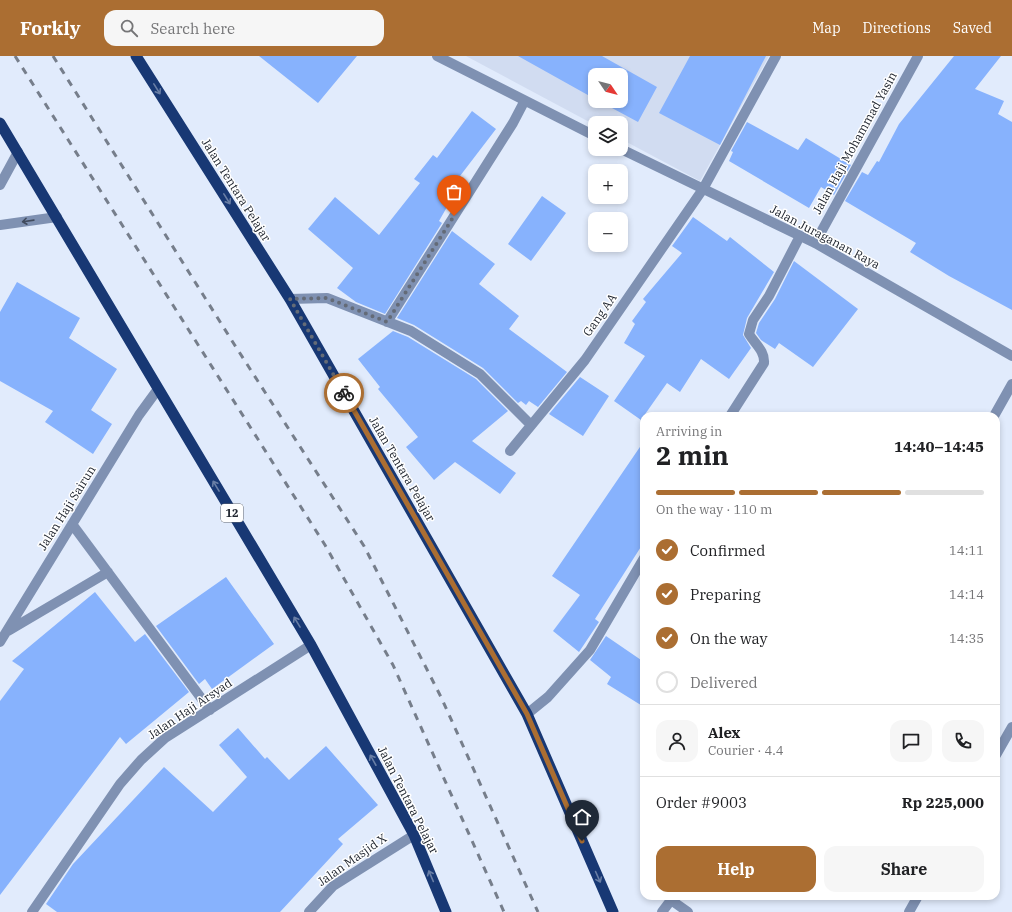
<!DOCTYPE html>
<html lang="en">
<head>
<meta charset="utf-8">
<style>
	:root { --surface:#fff; --page:#f6f6f6; --text:#202124; --muted:#757577; --line:#e0e0e0; --accent:#ab6e32 }
	body { margin:0; font-family:"IBM Plex Serif",serif; background:var(--page); color:var(--text); height:100vh; display:flex; flex-direction:column; font-size:15px; white-space:nowrap }
	* { box-sizing:border-box; margin:0 }
	p { font-size:13px; color:var(--muted) }
	.icon { flex:none; width:22px; height:22px; fill:none; stroke:currentColor; stroke-width:2; stroke-linecap:round; stroke-linejoin:round }
	.map { position:relative; flex:1; overflow:hidden }
	.details { position:absolute; left:640px; top:356px; width:360px; height:488px; display:flex; flex-direction:column; background:var(--surface); border-radius:12px; box-shadow:0 2px 6px #0003 }
	.details>* { flex:none }
	.needle { width:26px; rotate:125deg }
	.controls { position:absolute; left:588px; top:12px; display:grid; gap:8px }
	.controls a { display:grid; place-items:center; width:40px; height:40px; border-radius:8px; background:var(--surface); box-shadow:0 2px 6px #0003; font-size:20px }
	.pin { position:absolute; display:grid; place-items:center; width:34px; height:34px; color:#fff; margin:-41px -17px; border-radius:50% 50% 50% 0; rotate:-45deg; box-shadow:0 0 4px #0007 }
	.pin .icon { rotate:45deg }
	.courier { position:absolute; display:grid; place-items:center; width:40px; height:40px; margin:-20px; border:3px solid #ab6e32; border-radius:50%; background:#fff; color:#222; box-shadow:0 1px 5px #0007 }
	.head em { font-style:normal; font-weight:700 }
	.head div { display:flex; flex-direction:column-reverse }
	.head { display:flex; align-items:center; justify-content:space-between; height:68px; padding:0 16px }
	h1 { font-size:26px; font-weight:700; line-height:30px }
	.bar { display:grid; grid-template-columns:repeat(4,1fr); gap:6px 4px; align-content:center; height:48px; padding:0 16px }
	.bar i { height:5px; border-radius:3px; background:var(--line) }
	.bar .on { background:var(--accent) }
	.bar p { grid-column:span 4 }
	.line { display:flex; align-items:center; gap:10px; padding:0 16px; border-top:1px solid var(--line) }
	.line div { flex:1 }
	.round { display:grid; place-items:center; flex:none; width:42px; height:42px; border-radius:12px; background:var(--page) }
	ol { padding:0 16px; list-style:none }
	li { display:flex; align-items:center; gap:12px; height:44px }
	li p { margin-inline-start:auto }
	li .icon { padding:4px; border-radius:50%; background:var(--accent); color:#fff; stroke-width:4 }
	li:last-child { color:var(--muted) }
	li i { width:22px; height:22px; border:2px solid var(--line); border-radius:50% }
	.action { display:flex; gap:8px; margin-top:auto; padding:8px 16px }
	.action a { flex:1; height:46px; border-radius:12px; background:var(--accent); color:#fff; font-size:16px; font-weight:700; line-height:46px; text-align:center }
	.action a+a { background:var(--page); color:var(--text) }
	header { display:flex; align-items:center; gap:24px; box-sizing:border-box; height:56px; padding:0 20px; background:var(--accent); color:#fff }
	header strong { font-size:19px }
	nav { display:flex; gap:22px; margin-inline-start:auto; font-size:14px }
	.search { width:280px; height:36px; background:var(--page); display:flex; align-items:center; gap:10px; box-sizing:border-box; padding:0 14px; border-radius:12px; color:var(--muted); font-size:15px }
	.map>svg:first-child { display:block }
</style>
</head>
<body>
<header>
<strong>Forkly</strong>
<div class="search"><svg class="icon" aria-label="search" viewBox="0 0 24 24"><circle cx="10" cy="10" r="6"/><path d="M15 15l6 6"/></svg>Search here</div>
<nav><a>Map</a><a>Directions</a><a>Saved</a></nav>
</header>
<div class="map">
<svg width="1012" height="856" viewBox="0 0 1012 856">
	<rect width="100%" height="100%" fill="#e1ebfc"/>
	<path fill="#d1dcf1" fill-rule="evenodd" d="M 466,0 L 769,0 L 700,125 L 621,83 L 621,67 L 595,67 L 595,69 ZM 595,19 L 621,19 L 621,45 L 595,45 Z"/>
	<path fill="#87b2fd" d="M 259,0 L 357,0 L 318,47 Z
		M 518,0 L 602,0 L 657,31 L 638,66 L 599,45 L 621,45 L 621,19 L 595,19 L 595,43 Z
		M 690,0 L 766,0 L 720,89 L 659,57 Z
		M 954,0 L 1001,0 L 975,33 L 1004,45 L 998,58 L 1012,66 L 1012,254 L 949,220 L 910,196 L 916,187 L 845,145 L 862,116 L 868,119 L 877,105 L 879,106 L 899,68 Z
		M 472,55 L 496,73 L 460,120 L 465,124 L 455,137 L 439,165 L 442,167 L 385,258 L 356,246 L 337,232 L 353,212 L 308,173 L 335,141 L 379,179 L 420,127 L 414,123 L 433,99 L 437,102 Z
		M 747,66 L 798,94 L 806,82 L 851,109 L 834,139 L 821,131 L 809,152 L 729,105 L 733,96 L 731,95 Z
		M 542,140 L 566,157 L 531,205 L 508,188 Z
		M 693,161 L 727,185 L 730,181 L 774,216 L 747,262 L 743,279 L 751,292 L 729,323 L 701,303 L 680,336 L 667,327 L 641,364 L 614,345 L 645,300 L 624,287 L 635,268 L 632,265 L 646,246 L 643,243 L 682,197 L 672,190 Z
		M 452,175 L 495,208 L 479,228 L 519,260 L 509,273 L 567,316 L 538,351 L 529,345 L 526,349 L 521,345 L 518,347 L 483,312 L 414,269 L 397,262 Z
		M 794,205 L 858,253 L 813,311 L 779,287 L 775,293 L 761,284 L 756,277 L 759,267 L 775,243 Z
		M 17,226 L 80,262 L 69,282 L 117,313 L 91,354 L 112,368 L 93,398 L 45,366 L 53,355 L 0,325 L 0,256 Z
		M 393,275 L 408,281 L 476,323 L 508,355 L 472,385 L 516,417 L 500,438 L 455,406 L 434,424 L 406,391 L 418,381 L 378,333 L 380,331 L 358,303 Z
		M 580,321 L 609,340 L 583,380 L 549,358 Z
		M 644,385 L 644,486 L 595,563 L 599,566 L 579,596 L 553,575 L 580,539 L 552,520 Z
		M 226,521 L 274,588 L 212,633 L 205,623 L 199,628 L 156,570 Z
		M 95,536 L 135,586 L 145,578 L 189,636 L 126,688 L 120,681 L 0,839 L 0,645 L 24,613 L 12,605 Z
		M 606,580 L 644,606 L 644,651 L 607,628 L 611,621 L 590,604 Z
		M 238,672 L 265,703 L 267,701 L 289,724 L 326,690 L 378,749 L 338,783 L 343,788 L 280,856 L 57,856 L 46,848 L 73,808 L 164,711 L 213,756 L 247,721 L 219,689 Z"/>
	<g fill="none" stroke-linecap="round" stroke-linejoin="round">
		<path stroke="#7f91b2" stroke-width="10" d="M 437,0 L 595,80
			M 621,93 L 815,187 L 1012,300
			M 815,187 L 918,0
			M 290,243 L 327,242 L 411,275 L 480,318 L 531,369
			M 387,266 L 513,67 L 524,46
			M 730,360 L 764,307 C 765,295 755,288 749,278 L 753,264 L 769,240 L 800,180
			M 994,360 L 1012,328
			M 510,395 L 585,304 L 703,133 L 776,0
			M 72,468 L 210,654
			M 8,575 L 108,516
			M 0,586 L 139,359 L 158,333
			M 527,658 L 548,641 L 590,594 L 644,502
			M 996,699 L 1012,671
			M 671,844 L 688,856
			M 32,856 L 120,728 L 141,704 L 165,682 L 311,589
			M 309,856 L 333,830 L 414,779
			M 662,856 L 674,840
			M 909,856 L 918,840"/>
		<path stroke="#7f91b2" stroke-width="10" d="M 0,129 L 18,96
			M 0,169 L 57,161"/>
		<path stroke="#183874" stroke-width="11" d="M 136,0 L 290,243 L 527,658 L 613,856
			M 0,67 L 311,589 L 414,779 L 446,856"/>
		<path stroke="#767e8b" stroke-width="3" stroke-dasharray="7 7" stroke-linecap="butt" d="M 15,0 L 325,489 L 393,609 L 504,856
			M 53,0 L 234,288 L 364,490 L 441,641 L 538,856"/>
	</g>
	<defs><path id="oneway-shaft" d="M-6 0H5M1.5-3L5.5 0L1.5 3" fill="none" stroke-width="1.6" stroke-linecap="round" stroke-linejoin="round"/></defs>
	<g stroke="#697ea5">
		<use href="#oneway-shaft" transform="translate(157 33) rotate(58)"/>
		<use href="#oneway-shaft" transform="translate(227 143) rotate(58)"/>
		<use href="#oneway-shaft" transform="translate(216 430) rotate(-121)"/>
		<use href="#oneway-shaft" transform="translate(297 566) rotate(-121)"/>
		<use href="#oneway-shaft" transform="translate(373 704) rotate(-119)"/>
		<use href="#oneway-shaft" transform="translate(431 820) rotate(-113)"/>
		<use href="#oneway-shaft" transform="translate(598 821) rotate(66)"/>
	</g>
	<use stroke="#414b5e" href="#oneway-shaft" transform="translate(28 165) rotate(172)"/>
	<g fill="none" stroke-linecap="round" stroke-linejoin="round">
		<path stroke="#646b77" stroke-width="4" stroke-dasharray="0 7.2" d="M 344,337 L 290,243 L 327,242 L 387,266 L 454,160"/>
		<path stroke="#ab6e32" stroke-width="5" d="M 344,337 L 527,658 L 582,785"/>
	</g>
	<g text-anchor="middle" stroke-width="3" stroke-linejoin="round" paint-order="stroke">
		<rect fill="#fff" stroke="#63676e" stroke-width="1" x="221" y="448" width="22" height="18" rx="3"/>
		<g font-size="11" font-weight="bold" fill="#202630">
			<text x="232" y="461">12</text>
		</g>
		<g font-size="12" fill="#202630" stroke="#fff">
			<text transform="translate(855 87) rotate(-61)" y="4">Jalan Haji Mohammad Yasin</text>
			<text transform="translate(236 134) rotate(58)" y="4">Jalan Tentara Pelajar</text>
			<text transform="translate(825 181) rotate(28)" y="4">Jalan Juraganan Raya</text>
			<text transform="translate(600 259) rotate(-55)" y="4">Gang AA</text>
			<text transform="translate(402 413) rotate(60)" y="4">Jalan Tentara Pelajar</text>
			<text transform="translate(67 452) rotate(-58)" y="4">Jalan Haji Sairun</text>
			<text transform="translate(190 653) rotate(-34)" y="4">Jalan Haji Arsyad</text>
			<text transform="translate(408 744) rotate(63)" y="4">Jalan Tentara Pelajar</text>
			<text transform="translate(352 804) rotate(-35)" y="4">Jalan Masjid X</text>
		</g>
	</g>
</svg>
<div class="controls">
<a><svg class="needle" viewBox="-14 -14 28 28"><path d="M0-13l5 13h-10z" fill="#e53935"/><path d="M0 13l5-13h-10z" fill="#757577"/></svg></a>
<a><svg class="icon" aria-label="layers" viewBox="0 0 24 24"><path d="M12 4l9 5-9 5-9-5zM3 14l9 5 9-5"/></svg></a>
<a>+</a>
<a>−</a>
</div>
<div class="pin" style="left:454px;top:160px;background:#ea580c"><svg class="icon" aria-label="bag" viewBox="0 0 24 24"><path d="M5 8h14l-1 12H6zM9 8a3 3 0 0 1 6 0"/></svg></div>
<div class="pin" style="left:582px;top:785px;background:#1f2937"><svg class="icon" aria-label="home" viewBox="0 0 24 24"><path d="M3 11l9-7 9 7M6 9v11h12V9"/></svg></div>
<div class="courier" style="left:344px;top:337px"><svg class="icon" aria-label="bike" viewBox="0 0 24 24"><circle cx="6" cy="16" r="4"/><circle cx="18" cy="16" r="4"/><path d="M6 16l4-8h5l3 8M10 8l3 8H6M13 5h3"/></svg></div>
<section class="details">
<div class="head"><div><h1>2 min</h1><p>Arriving in</p></div><em>14:40–14:45</em></div>
<div class="bar"><i class="on"></i><i class="on"></i><i class="on"></i><i></i><p>On the way · 110 m</p></div>
<ol>
<li><svg class="icon" aria-label="check" viewBox="0 0 24 24"><path d="M5 12l5 5 9-10"/></svg>Confirmed<p>14:11</p></li>
<li><svg class="icon" aria-label="check" viewBox="0 0 24 24"><path d="M5 12l5 5 9-10"/></svg>Preparing<p>14:14</p></li>
<li><svg class="icon" aria-label="check" viewBox="0 0 24 24"><path d="M5 12l5 5 9-10"/></svg>On the way<p>14:35</p></li>
<li><i></i>Delivered</li>
</ol>
<div class="line" style="height:72px"><a class="round"><svg class="icon" aria-label="person" viewBox="0 0 24 24"><circle cx="12" cy="8" r="4"/><path d="M4 21q1-7 8-7t8 7"/></svg></a><div><b>Alex</b><p>Courier · 4.4</p></div><a class="round"><svg class="icon" aria-label="chat" viewBox="0 0 24 24"><path d="M4 5h16v11H9l-5 4z"/></svg></a><a class="round"><svg class="icon" aria-label="phone" viewBox="0 0 24 24"><path d="M5 4h4l2 5-3 2q2 4 5 5l2-3 5 2v4C11 20 4 13 5 4z"/></svg></a></div>
<div class="line" style="height:52px"><div>Order #9003</div><b>Rp 225,000</b></div>
<div class="action"><a>Help</a><a>Share</a></div>
</section>
</div>
</body>
</html>
